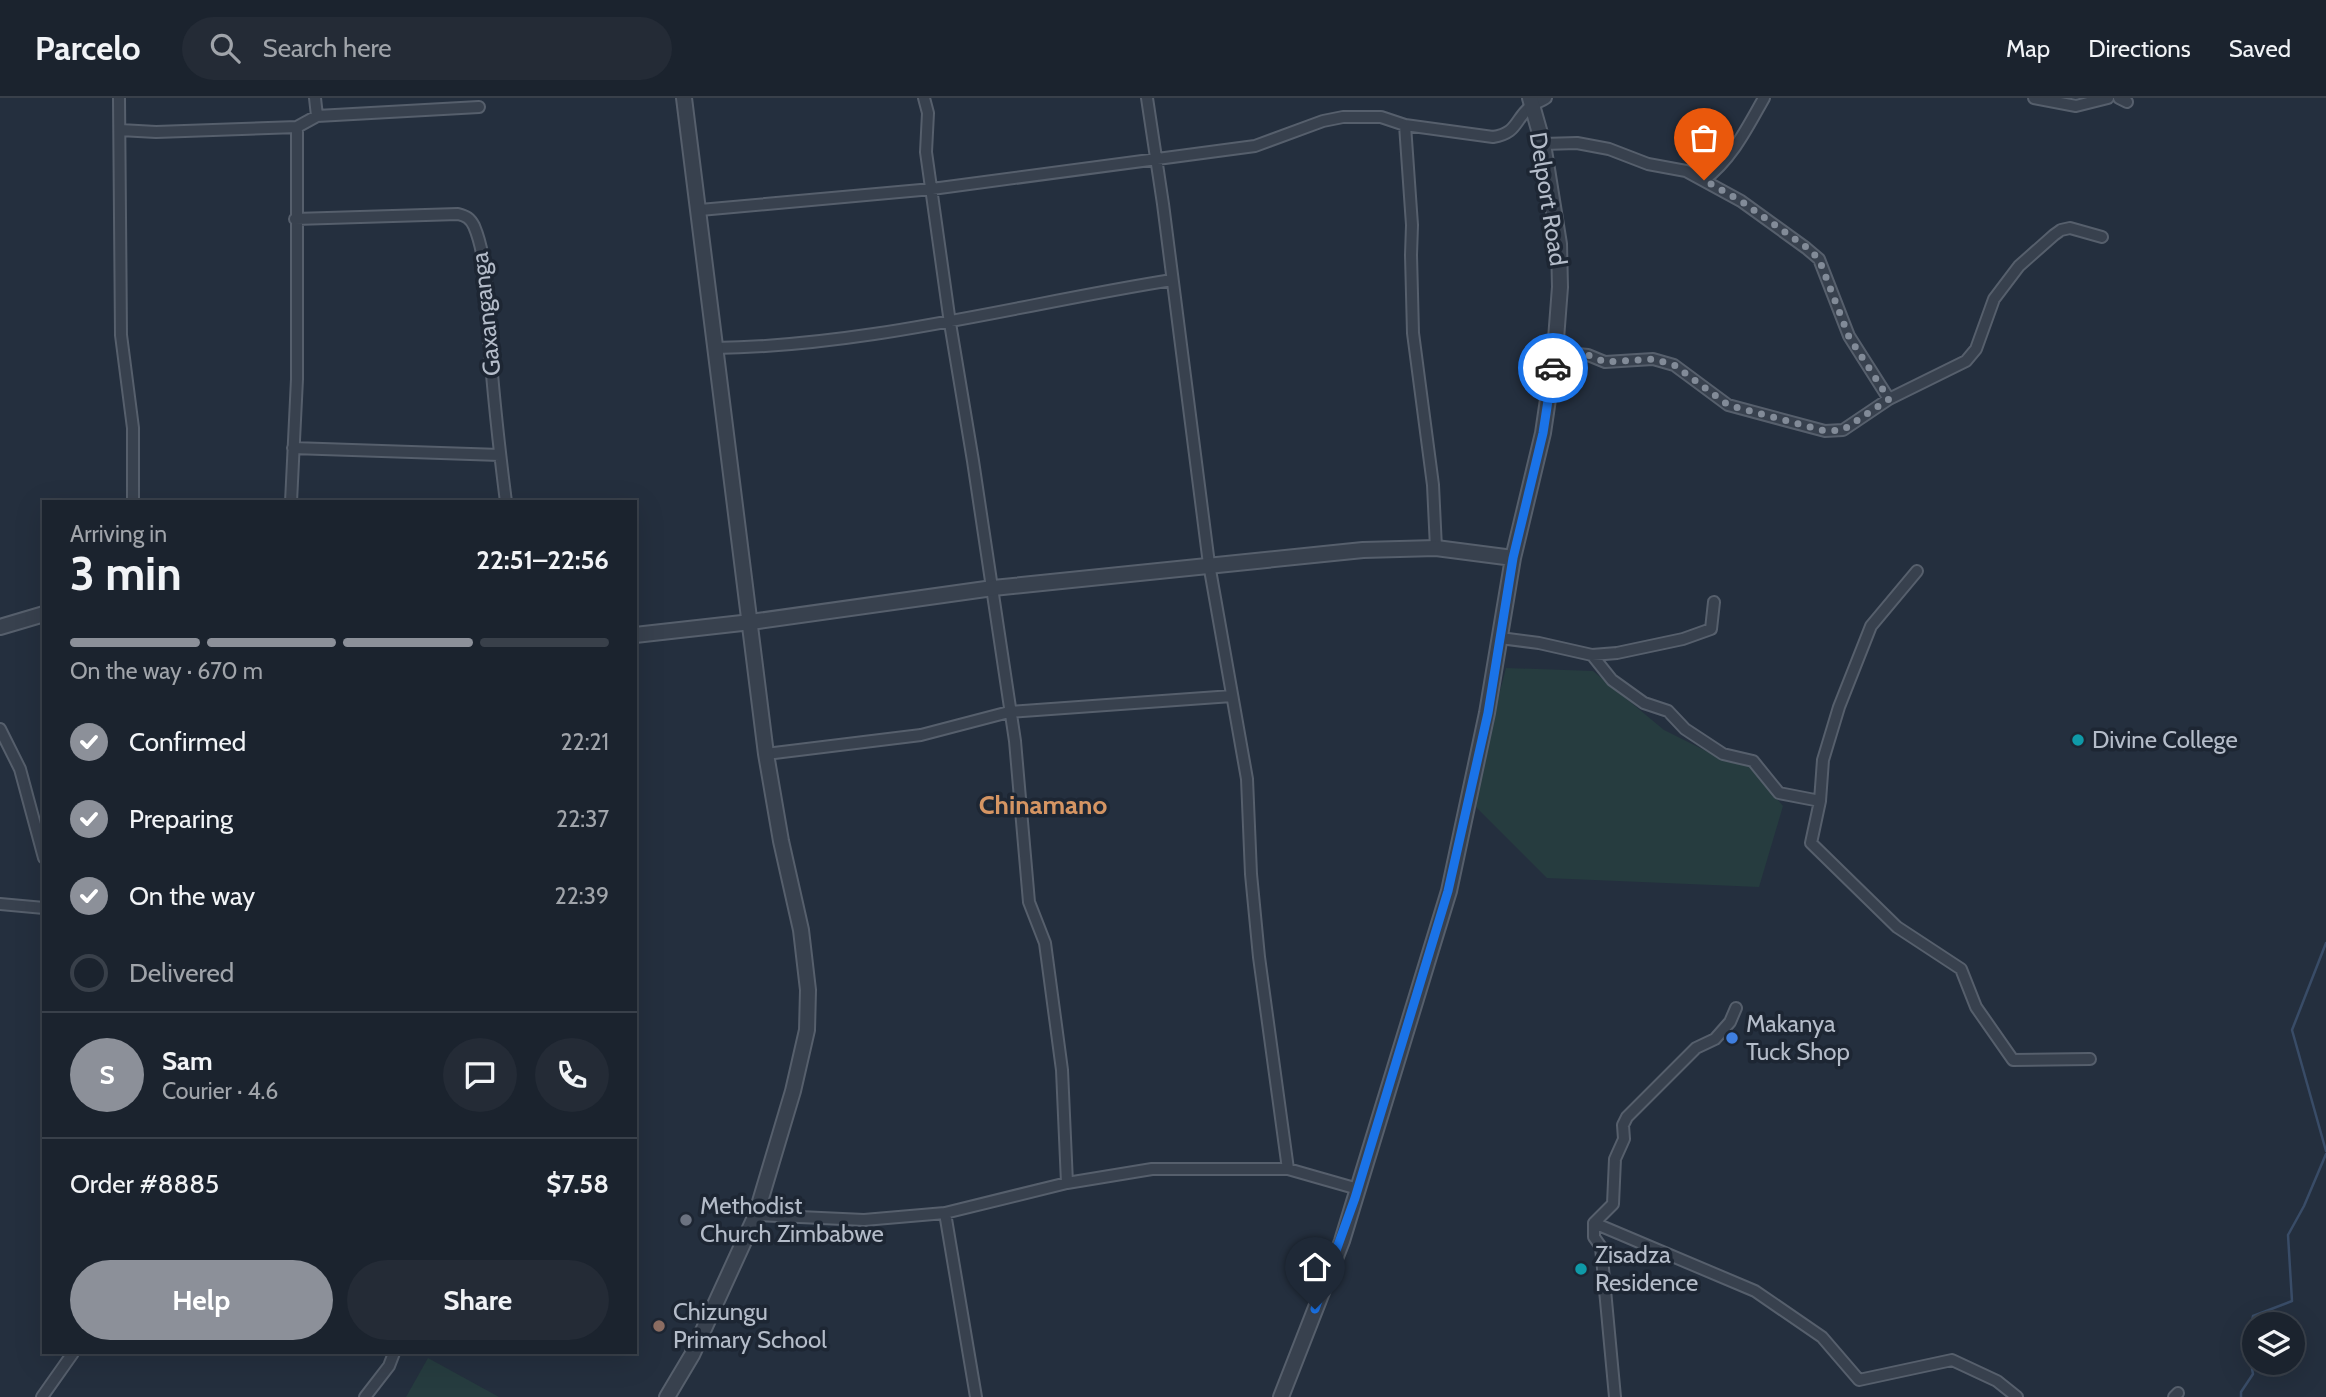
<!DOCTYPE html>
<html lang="en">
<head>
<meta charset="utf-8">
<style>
	:root { --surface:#1b232e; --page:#242b36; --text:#f1f3f6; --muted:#a0a4aa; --line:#39404a; --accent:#8c9099 }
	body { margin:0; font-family:Cabin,sans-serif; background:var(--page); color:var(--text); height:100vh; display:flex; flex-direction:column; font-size:26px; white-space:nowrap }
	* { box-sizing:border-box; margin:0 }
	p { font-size:23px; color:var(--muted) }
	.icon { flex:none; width:38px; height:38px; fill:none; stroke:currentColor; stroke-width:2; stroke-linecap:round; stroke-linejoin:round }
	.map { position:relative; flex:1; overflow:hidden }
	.details { position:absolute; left:42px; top:402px; width:595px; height:854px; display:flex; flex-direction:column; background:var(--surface); border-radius:0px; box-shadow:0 7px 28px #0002,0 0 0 2px var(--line) }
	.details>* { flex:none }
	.buttons { position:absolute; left:2242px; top:1214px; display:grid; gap:14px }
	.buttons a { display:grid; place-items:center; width:63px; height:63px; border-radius:50%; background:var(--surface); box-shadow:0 7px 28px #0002,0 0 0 2px var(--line); font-size:35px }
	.pin { position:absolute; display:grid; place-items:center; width:60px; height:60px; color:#fff; margin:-72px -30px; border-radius:50% 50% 50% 0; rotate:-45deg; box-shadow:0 0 7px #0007 }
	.pin .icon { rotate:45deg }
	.courier { position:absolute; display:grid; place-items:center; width:70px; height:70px; margin:-35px; border:5px solid #1a73e8; border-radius:50%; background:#fff; color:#222; box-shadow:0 2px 9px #0007 }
	.summary em { font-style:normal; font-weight:700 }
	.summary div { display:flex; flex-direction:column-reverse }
	.summary { display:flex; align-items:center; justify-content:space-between; height:119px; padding:0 28px }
	h1 { font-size:46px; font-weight:700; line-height:52px }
	.bar { display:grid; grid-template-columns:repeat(4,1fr); gap:10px 7px; align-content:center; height:84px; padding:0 28px }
	.bar i { height:9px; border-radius:5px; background:var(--line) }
	.bar .selected { background:var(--accent) }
	.bar p { grid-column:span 4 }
	.line { display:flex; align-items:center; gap:18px; padding:0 28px; border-top:2px solid var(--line) }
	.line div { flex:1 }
	.round { display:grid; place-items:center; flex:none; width:74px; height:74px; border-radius:37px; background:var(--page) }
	ol { padding:0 28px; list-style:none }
	li { display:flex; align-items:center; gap:21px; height:77px }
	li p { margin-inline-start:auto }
	li .icon { padding:7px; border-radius:50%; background:var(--accent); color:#fff; stroke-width:4 }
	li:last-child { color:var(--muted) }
	li i { width:38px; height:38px; border:4px solid var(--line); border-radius:50% }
	.cta { display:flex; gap:14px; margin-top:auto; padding:14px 28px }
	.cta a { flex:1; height:80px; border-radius:42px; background:var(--accent); color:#fff; font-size:28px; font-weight:700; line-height:80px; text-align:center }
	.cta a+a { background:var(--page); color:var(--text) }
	header { display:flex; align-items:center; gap:42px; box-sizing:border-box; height:98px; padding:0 35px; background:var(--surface); border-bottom:2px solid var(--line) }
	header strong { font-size:33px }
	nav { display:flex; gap:38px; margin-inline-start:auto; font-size:24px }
	.search { width:490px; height:63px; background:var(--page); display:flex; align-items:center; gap:18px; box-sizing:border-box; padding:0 24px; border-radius:38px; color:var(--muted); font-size:26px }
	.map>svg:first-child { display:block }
</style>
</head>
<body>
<header>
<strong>Parcelo</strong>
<div class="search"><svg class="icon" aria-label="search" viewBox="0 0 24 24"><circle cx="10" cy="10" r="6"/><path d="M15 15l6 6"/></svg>Search here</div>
<nav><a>Map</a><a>Directions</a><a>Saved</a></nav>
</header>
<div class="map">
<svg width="2326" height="1299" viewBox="0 0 2326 1299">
	<rect width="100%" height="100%" fill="#242f3e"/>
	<path fill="#263c3f" d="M 1506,570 L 1593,573 L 1664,632 L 1708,654 L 1751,669 L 1783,708 L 1759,789 L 1547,780 L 1471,704 Z
		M 428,1260 L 499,1299 L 406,1299 Z"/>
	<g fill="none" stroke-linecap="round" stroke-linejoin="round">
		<path stroke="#394c67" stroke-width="2.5" d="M 2326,845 L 2292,932 L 2326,1053
			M 2241,1299 L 2241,1294 L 2253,1276 L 2247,1244 L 2253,1218 L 2292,1203 L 2288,1137 L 2304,1108 L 2326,1056"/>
		<g stroke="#565f6c" stroke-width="14">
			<path id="minor" d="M 119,0 L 121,237 L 133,330 L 133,404
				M 315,0 L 317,18
				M 924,0 L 928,15 L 926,54 L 950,225 L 973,363 L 1015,643 L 1029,804 L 1045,845 L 1062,972 L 1067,1085
				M 1147,0 L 1163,106 L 1209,466 L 1247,681 L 1251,776 L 1259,859 L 1288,1071
				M 2034,0 L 2076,8 L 2108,0
				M 2119,0 L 2127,4
				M 1405,27 L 1412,127 L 1411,157 L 1413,235 L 1433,387 L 1436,450
				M 120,32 L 156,34 L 297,29
				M 1543,46 L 1577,45 L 1609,51 L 1648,66 L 1686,73 L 1741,103 L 1806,150 L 1819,161 L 1849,238 L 1889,301
				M 1704,82 C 1732,61 1747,30 1764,0
				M 700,112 L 932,91 L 1255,48 L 1323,23 L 1343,19 L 1381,19 L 1405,27 L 1493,39 C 1518,35 1514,22 1531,8 C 1535,5 1542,3 1546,0
				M 295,121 L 458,116 C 466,118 470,120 474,128 C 488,161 486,203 489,239 C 493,294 499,349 506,404
				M 715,250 C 870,248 1020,206 1172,182
				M 1555,254 L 1588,257 L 1605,264 L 1653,261 L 1674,267 L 1728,307 L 1825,333 L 1843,332 L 1889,301 L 1966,263 L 1976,251 L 1994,201 L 2019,168 L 2054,137 L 2061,132 L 2070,130 L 2102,139
				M 293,350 L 500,357
				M 291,404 L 297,281 L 297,29 L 317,18 L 479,9
				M 1917,473 L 1871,528 L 1839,609 L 1823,662 L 1820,703 L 1811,745 L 1897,829 L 1961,871 L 1976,909 L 2013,962 L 2090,961
				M 1500,540 L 1539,545 L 1592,557 L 1617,555 L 1683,541 L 1711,531 L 1714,504
				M 1592,557 L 1612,582 L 1644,605 L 1668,613 L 1685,631 L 1723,656 L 1753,663 L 1779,695 L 1820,703
				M 0,631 L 20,671 L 44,760
				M 766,656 L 921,637 L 1009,614 L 1232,598
				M 0,806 L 44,810
				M 945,1115 L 976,1299
				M 756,1117 L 864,1122 L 945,1115 L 1067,1085 L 1152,1071 L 1288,1071 L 1358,1091
				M 1594,1125 L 1755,1193 L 1822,1239 L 1859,1282 L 1952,1262 L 1997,1283 L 2017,1299
				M 42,1299 L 73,1255
				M 365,1299 L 389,1268 L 394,1255
				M 1615,1299 L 1601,1149 L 1594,1139 L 1594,1125 L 1613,1106 L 1615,1061 L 1624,1041 L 1623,1027 L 1627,1019 L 1696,950 L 1715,941 L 1730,924 L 1736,910
				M 2174,1299 L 2178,1295"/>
		</g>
		<g stroke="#565f6c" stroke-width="18">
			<path id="tertiary" d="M 0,529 L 44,516
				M 635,537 L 751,524 L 993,490 L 1363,452 L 1436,450 L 1513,460
				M 667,1299 L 692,1257 L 756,1117 L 793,993 L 807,932 L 808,892 L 801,832 L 781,743 L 766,656 L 684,0
				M 1281,1299 L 1342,1143 L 1449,793 L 1487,615 L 1513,460 L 1543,335 L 1555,254 L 1560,189 L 1559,146 L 1543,46 L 1530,0"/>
		</g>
		<use href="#minor" stroke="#38414e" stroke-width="10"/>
		<use href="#tertiary" stroke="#38414e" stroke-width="14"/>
	</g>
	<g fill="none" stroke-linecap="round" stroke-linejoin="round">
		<path stroke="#828b98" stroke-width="7" stroke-dasharray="0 12.6" d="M 1553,270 L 1555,254 L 1588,257 L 1605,264 L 1653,261 L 1674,267 L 1728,307 L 1825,333 L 1843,332 L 1889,301 L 1849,239 L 1819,161 L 1806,149 L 1741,103 L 1704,82"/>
		<path stroke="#1a73e8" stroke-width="9" d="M 1315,1211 L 1355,1100 L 1448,793 L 1488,615 L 1513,460 L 1543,335 L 1553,270"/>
	</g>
	<g fill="#0f9aa8" stroke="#1d2633" stroke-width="2.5">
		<circle cx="2078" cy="642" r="7"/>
		<circle cx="1581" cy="1171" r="7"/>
	</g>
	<circle fill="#3f7fe0" stroke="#1d2633" stroke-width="2.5" cx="1732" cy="940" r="7"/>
	<circle fill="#6b7280" stroke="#1d2633" stroke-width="2.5" cx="686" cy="1122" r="7"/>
	<circle fill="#8d6e63" stroke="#1d2633" stroke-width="2.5" cx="659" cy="1228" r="7"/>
	<g text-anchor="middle" stroke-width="7" stroke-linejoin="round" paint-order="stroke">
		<g font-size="24" fill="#b4bcc9" stroke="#1d2633">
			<text transform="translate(1548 101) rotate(81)" y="8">Delport Road</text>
			<text transform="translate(486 216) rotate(-96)" y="8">Gaxanganga</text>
		</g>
		<g font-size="24" fill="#b4bcc9" stroke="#1d2633" text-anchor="start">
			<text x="2092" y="650">Divine College</text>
			<text x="1746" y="934">Makanya<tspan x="1746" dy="28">Tuck Shop</tspan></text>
			<text x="700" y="1116">Methodist<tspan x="700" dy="28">Church Zimbabwe</tspan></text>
			<text x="1595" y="1165">Zisadza<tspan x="1595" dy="28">Residence</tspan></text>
			<text x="673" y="1222">Chizungu<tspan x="673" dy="28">Primary School</tspan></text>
		</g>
		<g font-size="26" font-weight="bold" fill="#d59563" stroke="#1d2633">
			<text x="1043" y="716">Chinamano</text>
		</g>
	</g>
</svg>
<div class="buttons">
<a><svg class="icon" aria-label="layers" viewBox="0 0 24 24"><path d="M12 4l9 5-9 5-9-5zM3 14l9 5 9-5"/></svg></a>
</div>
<div class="pin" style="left:1704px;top:82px;background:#ea580c"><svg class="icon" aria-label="bag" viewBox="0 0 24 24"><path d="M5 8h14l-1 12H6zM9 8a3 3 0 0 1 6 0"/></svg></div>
<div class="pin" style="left:1315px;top:1211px;background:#1f2937"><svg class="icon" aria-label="home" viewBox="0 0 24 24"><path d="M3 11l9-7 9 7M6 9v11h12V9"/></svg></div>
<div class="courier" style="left:1553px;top:270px"><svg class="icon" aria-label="car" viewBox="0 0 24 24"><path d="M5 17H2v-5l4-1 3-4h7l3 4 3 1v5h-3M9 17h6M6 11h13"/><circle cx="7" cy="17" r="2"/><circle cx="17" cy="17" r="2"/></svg></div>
<section class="details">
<div class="summary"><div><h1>3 min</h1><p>Arriving in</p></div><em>22:51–22:56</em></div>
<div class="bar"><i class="selected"></i><i class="selected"></i><i class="selected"></i><i></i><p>On the way · 670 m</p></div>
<ol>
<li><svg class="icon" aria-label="check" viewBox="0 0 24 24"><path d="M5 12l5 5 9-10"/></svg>Confirmed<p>22:21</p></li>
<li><svg class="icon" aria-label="check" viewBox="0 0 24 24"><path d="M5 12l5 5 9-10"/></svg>Preparing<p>22:37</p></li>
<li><svg class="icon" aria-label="check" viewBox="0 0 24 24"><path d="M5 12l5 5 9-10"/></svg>On the way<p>22:39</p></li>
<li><i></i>Delivered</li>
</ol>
<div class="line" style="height:126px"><b class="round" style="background:var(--accent);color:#fff">S</b><div><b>Sam</b><p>Courier · 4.6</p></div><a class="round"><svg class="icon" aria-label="chat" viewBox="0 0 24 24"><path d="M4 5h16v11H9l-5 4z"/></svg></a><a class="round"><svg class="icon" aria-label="phone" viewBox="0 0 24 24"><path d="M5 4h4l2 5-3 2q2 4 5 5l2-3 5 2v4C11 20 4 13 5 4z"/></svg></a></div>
<div class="line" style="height:91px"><div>Order #8885</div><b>$7.58</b></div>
<div class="cta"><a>Help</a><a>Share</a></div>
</section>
</div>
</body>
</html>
